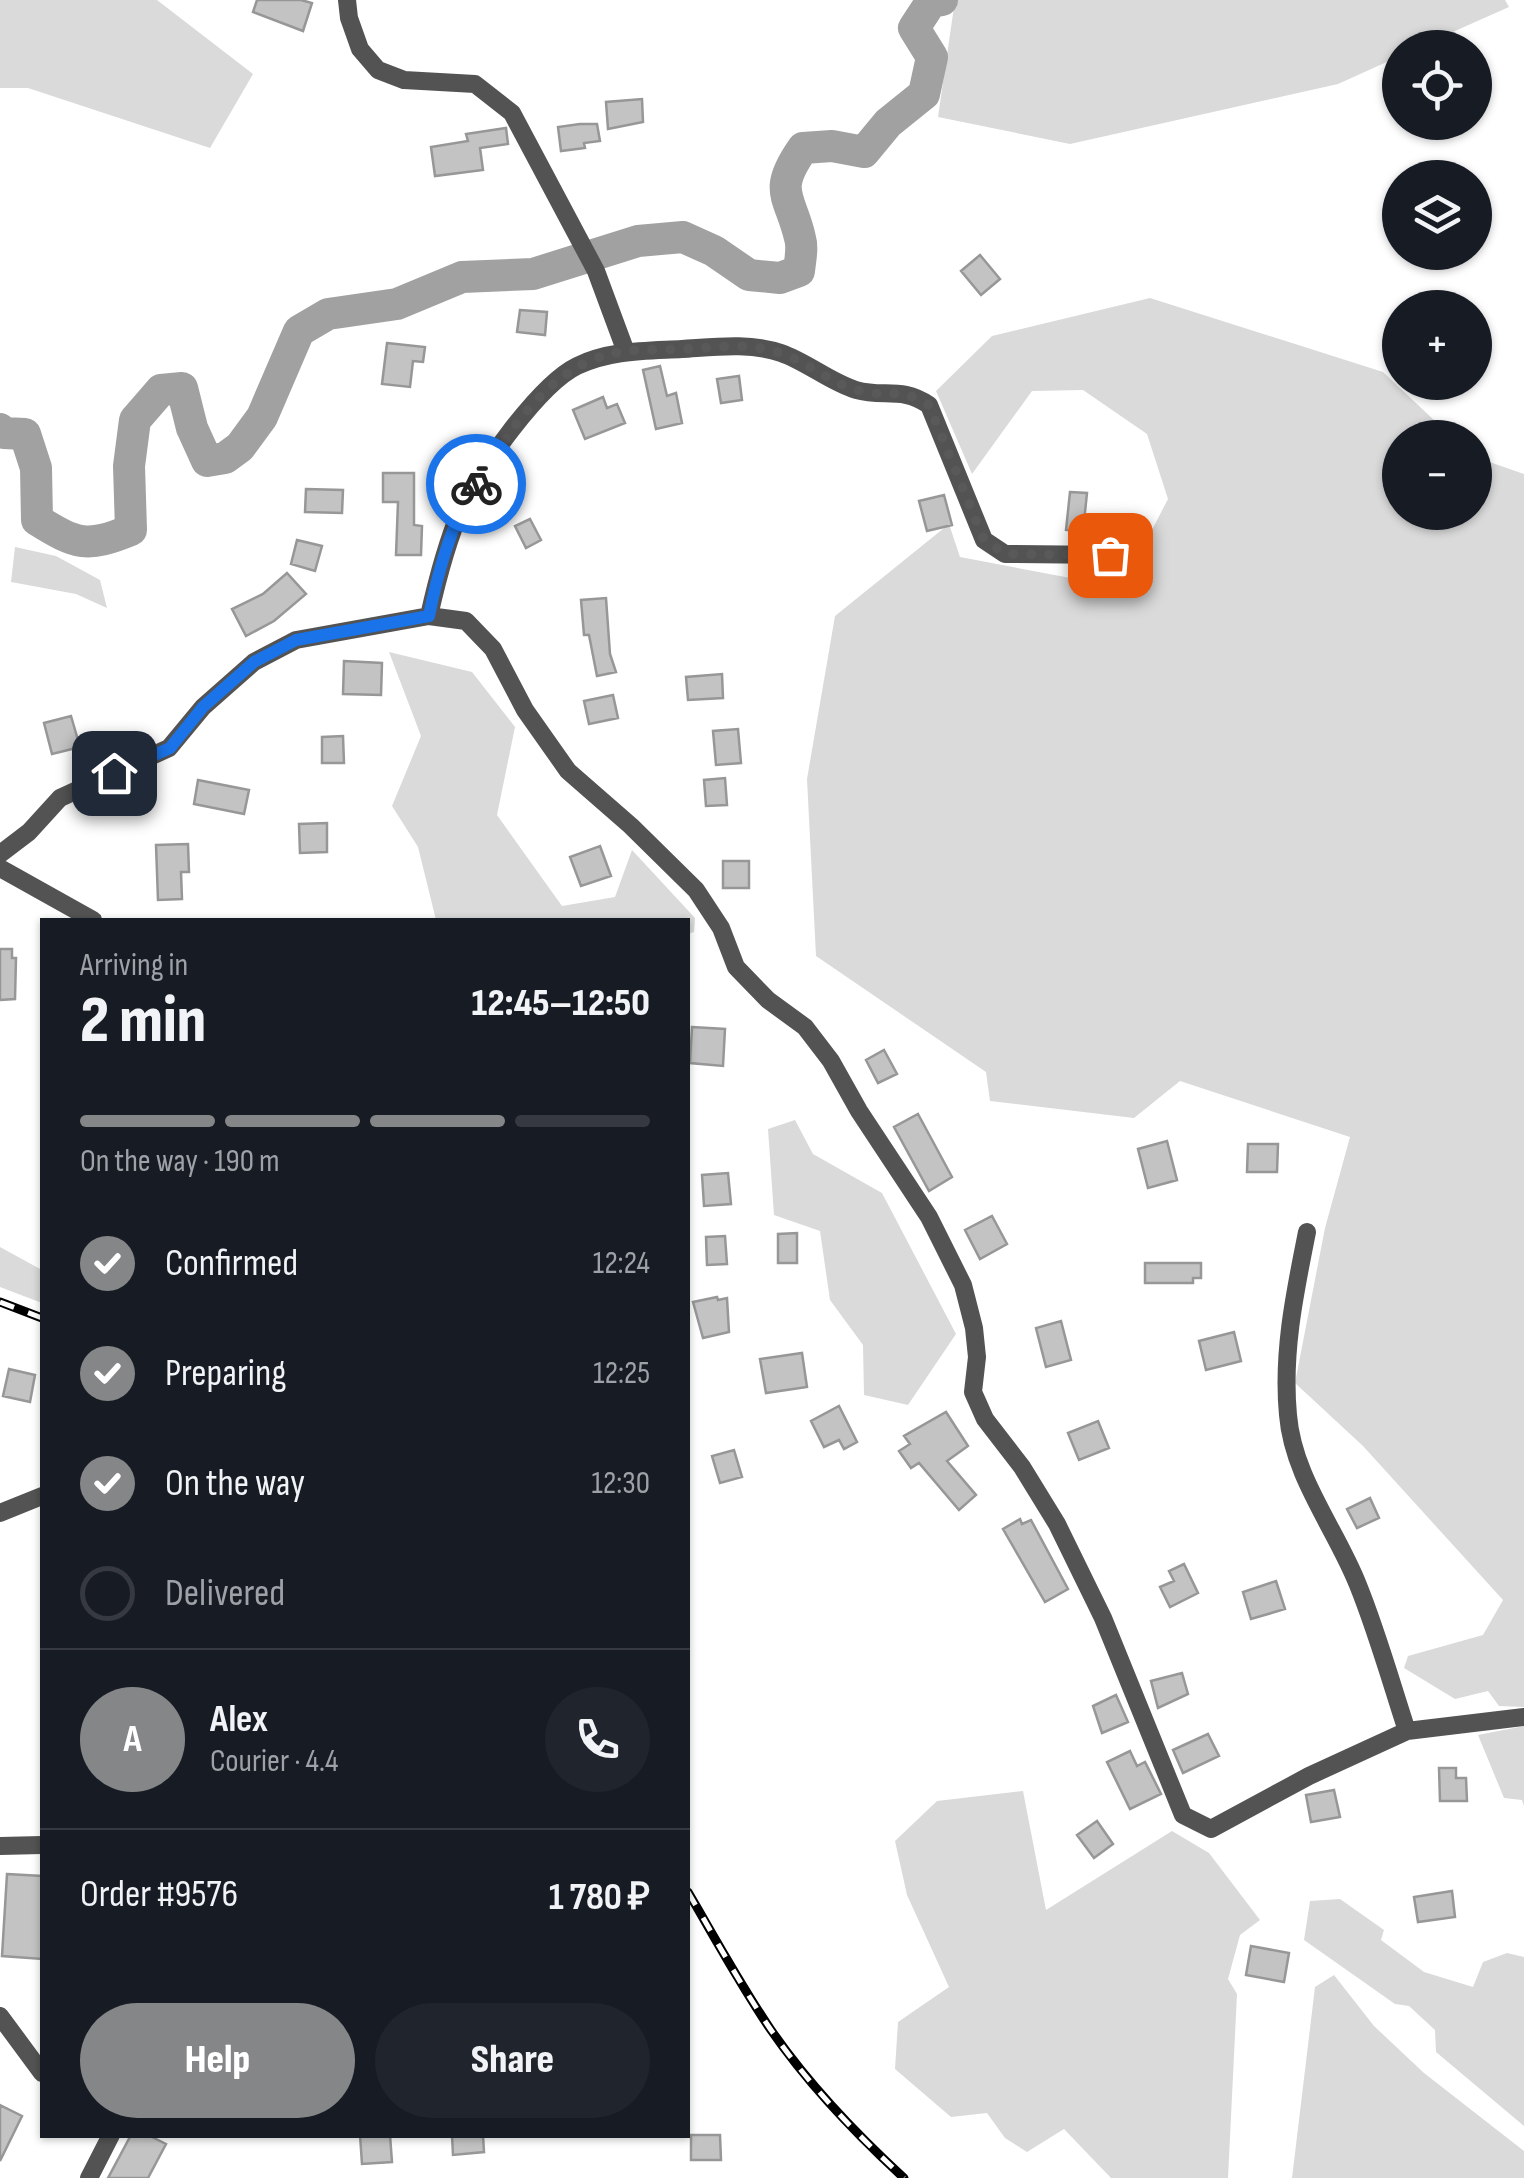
<!DOCTYPE html>
<html lang="en">
<head>
<meta charset="utf-8">
<style>
	:root { --surface:#171b24; --page:#20242c; --text:#f1f3f6; --muted:#9ea1a6; --line:#363941; --accent:#858687 }
	body { margin:0; font-family:"Sofia Sans Condensed",sans-serif; background:var(--page); color:var(--text); height:100vh; display:flex; flex-direction:column; font-size:38px; white-space:nowrap }
	* { box-sizing:border-box; margin:0 }
	p { font-size:32px; color:var(--muted) }
	.icon { flex:none; width:55px; height:55px; fill:none; stroke:currentColor; stroke-width:2; stroke-linecap:round; stroke-linejoin:round }
	.map { position:relative; flex:1; overflow:hidden }
	.sheet { position:absolute; left:40px; top:918px; width:650px; height:1220px; display:flex; flex-direction:column; background:var(--surface); border-radius:0px; box-shadow:0 2px 8px #0004 }
	.sheet>* { flex:none }
	.fabs { position:absolute; left:1382px; top:30px; display:grid; gap:20px }
	.fabs a { display:grid; place-items:center; width:110px; height:110px; border-radius:50%; background:var(--surface); box-shadow:0 2px 8px #0004; font-size:50px }
	.pin { position:absolute; display:grid; place-items:center; width:85px; height:85px; color:#fff; margin:-42px; border-radius:20px; box-shadow:0 5px 15px #0006 }
	.courier { position:absolute; display:grid; place-items:center; width:100px; height:100px; margin:-50px; border:8px solid #1a73e8; border-radius:50%; background:#fff; color:#222; box-shadow:0 2px 12px #0007 }
	.summary em { font-style:normal; font-weight:800 }
	.summary div { display:flex; flex-direction:column-reverse }
	.summary { display:flex; align-items:center; justify-content:space-between; height:170px; padding:0 40px }
	h1 { font-size:65px; font-weight:800; line-height:75px }
	.bar { display:grid; grid-template-columns:repeat(4,1fr); gap:15px 10px; align-content:center; height:120px; padding:0 40px }
	.bar i { height:12px; border-radius:8px; background:var(--line) }
	.bar .active { background:var(--accent) }
	.bar p { grid-column:span 4 }
	.line { display:flex; align-items:center; gap:25px; padding:0 40px; border-top:2px solid var(--line) }
	.line div { flex:1 }
	.round { display:grid; place-items:center; flex:none; width:105px; height:105px; border-radius:52px; background:var(--page) }
	ol { padding:0 40px; list-style:none }
	li { display:flex; align-items:center; gap:30px; height:110px }
	li p { margin-inline-start:auto }
	li .icon { padding:10px; border-radius:50%; background:var(--accent); color:#fff; stroke-width:4 }
	li:last-child { color:var(--muted) }
	li i { width:55px; height:55px; border:5px solid var(--line); border-radius:50% }
	.action { display:flex; gap:20px; margin-top:auto; padding:20px 40px }
	.action a { flex:1; height:115px; border-radius:60px; background:var(--accent); color:#fff; font-size:40px; font-weight:800; line-height:115px; text-align:center }
	.action a+a { background:var(--page); color:var(--text) }
	.map>svg:first-child { display:block }
</style>
</head>
<body>
<div class="map">
<svg width="1524" height="2178" viewBox="0 0 1524 2178">
	<rect width="100%" height="100%" fill="#fff"/>
	<path fill="#dadada" d="M 0,0 L 157,0 L 253,74 L 210,148 L 28,88 L 0,88 Z
		M 955,0 L 1505,0 L 1509,7 L 1419,47 L 1400,48 L 1400,56 L 1338,84 L 1070,144 L 938,117 Z
		M 1150,298 L 1383,372 L 1452,437 L 1400,438 L 1400,512 L 1475,512 L 1475,457 L 1524,474 L 1524,1707 L 1499,1706 L 1488,1691 L 1455,1699 L 1404,1668 L 1408,1656 L 1483,1635 L 1503,1600 L 1363,1446 L 1295,1383 L 1325,1228 L 1350,1137 L 1180,1081 L 1134,1118 L 990,1101 L 986,1072 L 816,956 L 807,779 L 835,616 L 949,524 L 960,557 L 1097,583 L 1140,553 L 1168,499 L 1147,434 L 1083,390 L 1032,391 L 972,474 L 936,391 L 992,336 Z
		M 15,547 L 56,556 L 100,580 L 107,608 L 76,594 L 11,582 Z
		M 389,652 L 472,672 L 515,727 L 497,815 L 562,906 L 615,897 L 632,850 L 695,918 L 694,932 L 688,934 L 688,920 L 436,920 L 418,847 L 392,806 L 421,736 Z
		M 795,1120 L 813,1154 L 882,1193 L 956,1334 L 908,1405 L 864,1395 L 863,1345 L 830,1300 L 820,1231 L 774,1215 L 768,1129 Z
		M 0,1247 L 42,1270 L 42,1303 L 0,1287 Z
		M 1524,1726 L 1524,1806 L 1522,1800 L 1504,1798 L 1478,1735 Z
		M 1023,1791 L 1046,1910 L 1172,1831 L 1209,1853 L 1260,1920 L 1240,1935 L 1228,1979 L 1237,1994 L 1228,2178 L 1111,2178 L 1064,2129 L 1027,2152 L 1005,2138 L 987,2113 L 951,2117 L 895,2069 L 898,2022 L 949,1987 L 907,1895 L 895,1841 L 937,1801 Z
		M 1340,1899 L 1384,1930 L 1381,1940 L 1424,1972 L 1473,1987 L 1483,1962 L 1507,1953 L 1524,1957 L 1524,2126 L 1436,2052 L 1435,2030 L 1409,2006 L 1395,2004 L 1304,1940 L 1310,1901 Z
		M 1334,1975 L 1374,2026 L 1424,2073 L 1524,2151 L 1524,2178 L 1292,2178 L 1315,1987 Z"/>
	<g fill="none" stroke-linecap="round" stroke-linejoin="round">
		<path stroke="#a1a1a1" stroke-width="32" d="M 0,429 L 4,433 L 25,434 L 36,468 L 37,520 C 77,545 87,548 131,530 L 129,466 L 135,420 L 161,390 L 182,388 L 192,428 L 207,461 L 225,458 L 240,447 L 262,417 L 299,331 L 328,314 L 397,304 L 462,277 L 533,274 L 638,241 L 683,237 L 714,251 L 749,275 L 780,278 L 799,271 C 800,261 803,248 800,238 C 790,195 772,192 803,148 L 832,146 L 864,152 L 888,123 L 924,94 L 932,57 L 914,28 L 931,2 L 942,0"/>
	</g>
	<path fill="#c3c3c3" stroke="#979797" stroke-width="2.5" d="M 257,0 L 301,0 L 312,3 L 303,31 L 253,12 Z
		M 642,99 L 643,122 L 608,129 L 606,102 Z
		M 580,124 L 597,124 L 600,141 L 584,143 L 585,148 L 561,151 L 558,127 Z
		M 506,128 L 508,144 L 480,148 L 483,170 L 435,176 L 431,147 L 468,141 L 466,134 Z
		M 980,255 L 1000,279 L 981,295 L 961,271 Z
		M 520,310 L 547,312 L 545,335 L 517,332 Z
		M 387,343 L 425,347 L 423,362 L 413,361 L 410,387 L 382,384 Z
		M 660,366 L 667,396 L 676,393 L 682,423 L 656,429 L 643,370 Z
		M 739,376 L 742,400 L 721,403 L 717,379 Z
		M 603,397 L 607,408 L 617,404 L 625,423 L 585,439 L 573,410 Z
		M 383,473 L 414,473 L 414,525 L 422,526 L 421,555 L 396,555 L 398,502 L 383,502 Z
		M 306,489 L 343,490 L 342,513 L 305,512 Z
		M 1070,492 L 1087,493 L 1083,532 L 1066,530 Z
		M 944,495 L 952,525 L 927,531 L 919,501 Z
		M 530,519 L 541,540 L 526,548 L 515,526 Z
		M 297,540 L 322,546 L 315,571 L 291,564 Z
		M 287,573 L 306,594 L 274,621 L 246,636 L 232,609 L 263,594 Z
		M 606,598 L 610,654 L 616,672 L 597,676 L 589,635 L 584,635 L 581,600 Z
		M 344,661 L 382,663 L 381,695 L 343,694 Z
		M 722,674 L 723,698 L 688,700 L 686,677 Z
		M 613,695 L 618,718 L 589,724 L 584,701 Z
		M 71,716 L 80,747 L 52,754 L 44,723 Z
		M 738,729 L 741,763 L 716,765 L 713,731 Z
		M 343,736 L 344,763 L 322,763 L 322,737 Z
		M 725,778 L 727,805 L 706,806 L 704,780 Z
		M 198,780 L 249,790 L 244,814 L 194,804 Z
		M 327,823 L 327,852 L 300,853 L 299,824 Z
		M 188,844 L 189,872 L 181,872 L 182,899 L 158,900 L 156,845 Z
		M 600,846 L 611,876 L 581,886 L 570,857 Z
		M 723,861 L 749,861 L 749,888 L 723,888 Z
		M 0,949 L 12,949 L 12,958 L 16,958 L 15,999 L 0,1000 Z
		M 692,1027 L 725,1029 L 723,1066 L 690,1063 Z
		M 884,1050 L 897,1074 L 878,1083 L 866,1060 Z
		M 918,1114 L 952,1177 L 929,1191 L 894,1127 Z
		M 1167,1141 L 1177,1180 L 1148,1188 L 1138,1149 Z
		M 1248,1144 L 1278,1144 L 1277,1172 L 1247,1172 Z
		M 728,1173 L 731,1204 L 704,1206 L 702,1175 Z
		M 992,1216 L 1007,1244 L 980,1259 L 965,1230 Z
		M 797,1233 L 797,1263 L 778,1263 L 778,1234 Z
		M 725,1236 L 727,1264 L 707,1265 L 706,1237 Z
		M 1145,1263 L 1201,1263 L 1201,1278 L 1193,1278 L 1193,1283 L 1145,1283 Z
		M 717,1297 L 718,1300 L 727,1298 L 729,1332 L 703,1338 L 693,1302 Z
		M 1061,1321 L 1071,1360 L 1046,1367 L 1036,1328 Z
		M 1234,1332 L 1241,1361 L 1206,1370 L 1199,1341 Z
		M 802,1353 L 807,1387 L 766,1393 L 760,1359 Z
		M 9,1369 L 35,1375 L 30,1402 L 3,1396 Z
		M 839,1406 L 857,1442 L 844,1449 L 839,1440 L 824,1447 L 811,1421 Z
		M 946,1412 L 968,1446 L 947,1461 L 976,1495 L 959,1510 L 919,1463 L 911,1468 L 899,1451 L 910,1444 L 904,1436 Z
		M 1098,1421 L 1109,1448 L 1079,1460 L 1068,1433 Z
		M 734,1450 L 742,1477 L 720,1483 L 712,1456 Z
		M 1370,1498 L 1379,1518 L 1357,1528 L 1347,1509 Z
		M 1020,1519 L 1022,1524 L 1031,1520 L 1068,1589 L 1045,1602 L 1003,1529 Z
		M 1184,1564 L 1198,1593 L 1170,1607 L 1160,1587 L 1174,1581 L 1169,1571 Z
		M 1276,1581 L 1285,1609 L 1251,1619 L 1243,1592 Z
		M 1182,1673 L 1188,1694 L 1158,1708 L 1151,1681 Z
		M 1116,1695 L 1128,1722 L 1102,1733 L 1093,1706 Z
		M 1208,1734 L 1219,1756 L 1183,1773 L 1173,1750 Z
		M 1130,1751 L 1137,1766 L 1145,1762 L 1161,1794 L 1130,1809 L 1107,1762 Z
		M 1439,1768 L 1456,1768 L 1456,1778 L 1466,1778 L 1467,1801 L 1440,1801 Z
		M 1334,1790 L 1340,1817 L 1311,1822 L 1306,1795 Z
		M 1097,1821 L 1113,1844 L 1094,1858 L 1077,1835 Z
		M 7,1874 L 42,1876 L 42,1959 L 2,1956 Z
		M 1452,1891 L 1455,1917 L 1418,1922 L 1414,1897 Z
		M 1251,1946 L 1289,1953 L 1284,1982 L 1246,1975 Z
		M 0,2105 L 22,2116 L 0,2161 Z
		M 131,2135 L 148,2135 L 166,2144 L 148,2178 L 108,2178 Z
		M 360,2135 L 390,2135 L 392,2162 L 362,2164 Z
		M 452,2135 L 483,2135 L 484,2152 L 453,2155 Z
		M 691,2135 L 720,2135 L 721,2160 L 691,2160 Z"/>
	<g fill="none" stroke-linecap="round" stroke-linejoin="round">
		<path stroke="#535353" stroke-width="18" d="M 347,0 L 349,18 L 360,49 L 378,70 L 404,80 L 475,84 L 512,113 L 596,271 L 626,352
			M 429,616 C 437,580 447,541 462,507 C 479,469 540,384 577,366 C 610,350 646,351 682,349 C 714,347 749,342 781,353 C 807,362 830,382 856,390 C 884,398 901,386 929,405 L 984,540 L 1005,554 L 1111,555
			M 0,854 L 29,832 L 60,798 L 169,748 L 203,707 L 254,662 L 296,640 L 429,616 L 466,621 L 493,649 L 525,710 L 568,771 L 631,826 L 696,890 L 721,928 L 736,967 L 768,1000 L 805,1027 L 831,1061 L 859,1111 L 929,1217 L 963,1285 L 974,1328 L 977,1357 L 973,1392 L 985,1419 L 1022,1467 L 1057,1524 L 1103,1618 L 1183,1815 L 1211,1829 L 1309,1776 L 1407,1731 L 1524,1717
			M 0,868 L 93,920
			M 1307,1232 C 1295,1292 1282,1353 1288,1415 C 1293,1477 1336,1529 1358,1585 C 1377,1632 1391,1682 1407,1731
			M 0,1513 L 42,1496
			M 0,1846 L 42,1845
			M 0,2016 L 42,2073
			M 89,2178 L 111,2135"/>
		<g stroke="#000" stroke-width="9">
			<path id="rail" d="M 0,1302 L 42,1318
				M 688,1892 C 715,1938 741,1986 771,2030 C 809,2085 855,2133 904,2178"/>
		</g>
		<use href="#rail" stroke="#fff" stroke-width="5" stroke-dasharray="15" stroke-linecap="butt"/>
	</g>
	<g fill="none" stroke-linecap="round" stroke-linejoin="round">
		<path stroke="#595959" stroke-width="10" stroke-dasharray="0 18" d="M 476,484 C 514,426 551,361 626,351 C 646,349 667,350 688,349 C 718,347 750,343 780,353 C 806,361 829,382 856,390 C 884,399 899,385 929,405 L 984,540 L 1006,554 L 1110,555"/>
		<path stroke="#1a73e8" stroke-width="12" d="M 114,773 L 170,748 L 203,707 L 254,662 L 296,640 L 429,616 C 438,571 451,523 476,484"/>
	</g>
</svg>
<div class="fabs">
<a><svg class="icon" aria-label="locate" viewBox="0 0 24 24"><circle cx="12" cy="12" r="6"/><path d="M12 2v4M12 18v4M2 12h4M18 12h4"/></svg></a>
<a><svg class="icon" aria-label="layers" viewBox="0 0 24 24"><path d="M12 4l9 5-9 5-9-5zM3 14l9 5 9-5"/></svg></a>
<a>+</a>
<a>−</a>
</div>
<div class="pin" style="left:1110px;top:555px;background:#ea580c"><svg class="icon" aria-label="bag" viewBox="0 0 24 24"><path d="M5 8h14l-1 12H6zM9 8a3 3 0 0 1 6 0"/></svg></div>
<div class="pin" style="left:114px;top:773px;background:#1f2937"><svg class="icon" aria-label="home" viewBox="0 0 24 24"><path d="M3 11l9-7 9 7M6 9v11h12V9"/></svg></div>
<div class="courier" style="left:476px;top:484px"><svg class="icon" aria-label="bike" viewBox="0 0 24 24"><circle cx="6" cy="16" r="4"/><circle cx="18" cy="16" r="4"/><path d="M6 16l4-8h5l3 8M10 8l3 8H6M13 5h3"/></svg></div>
<section class="sheet">
<div class="summary"><div><h1>2 min</h1><p>Arriving in</p></div><em>12:45–12:50</em></div>
<div class="bar"><i class="active"></i><i class="active"></i><i class="active"></i><i></i><p>On the way · 190 m</p></div>
<ol>
<li><svg class="icon" aria-label="check" viewBox="0 0 24 24"><path d="M5 12l5 5 9-10"/></svg>Confirmed<p>12:24</p></li>
<li><svg class="icon" aria-label="check" viewBox="0 0 24 24"><path d="M5 12l5 5 9-10"/></svg>Preparing<p>12:25</p></li>
<li><svg class="icon" aria-label="check" viewBox="0 0 24 24"><path d="M5 12l5 5 9-10"/></svg>On the way<p>12:30</p></li>
<li><i></i>Delivered</li>
</ol>
<div class="line" style="height:180px"><b class="round" style="background:var(--accent);color:#fff">A</b><div><b>Alex</b><p>Courier · 4.4</p></div><a class="round"><svg class="icon" aria-label="phone" viewBox="0 0 24 24"><path d="M5 4h4l2 5-3 2q2 4 5 5l2-3 5 2v4C11 20 4 13 5 4z"/></svg></a></div>
<div class="line" style="height:130px"><div>Order #9576</div><b>1 780 ₽</b></div>
<div class="action"><a>Help</a><a>Share</a></div>
</section>
</div>
</body>
</html>
